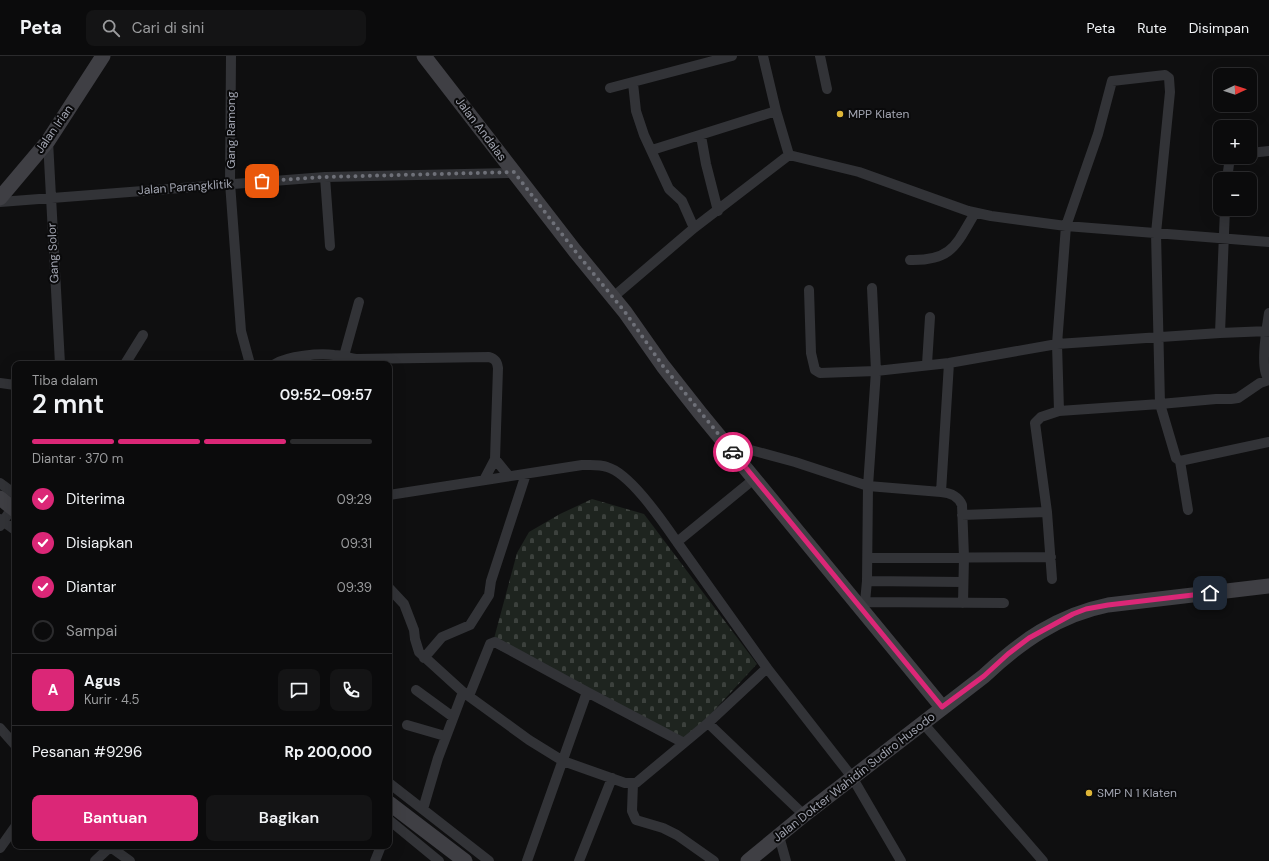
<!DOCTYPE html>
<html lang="id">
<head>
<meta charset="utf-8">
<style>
	:root { --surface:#0b0b0c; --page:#141415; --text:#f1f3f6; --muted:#9a9b9d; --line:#2b2b2d; --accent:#db2777 }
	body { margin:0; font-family:"DM Sans",sans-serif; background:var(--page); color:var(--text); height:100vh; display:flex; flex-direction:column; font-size:15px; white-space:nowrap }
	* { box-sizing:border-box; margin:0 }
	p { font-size:13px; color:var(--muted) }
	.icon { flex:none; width:22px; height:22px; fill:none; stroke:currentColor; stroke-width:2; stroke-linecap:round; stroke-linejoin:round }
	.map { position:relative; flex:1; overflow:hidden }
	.side { position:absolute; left:12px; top:305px; width:380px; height:488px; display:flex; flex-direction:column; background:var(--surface); border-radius:8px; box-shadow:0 4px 16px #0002,0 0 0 1px var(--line) }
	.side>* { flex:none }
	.needle { width:26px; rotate:87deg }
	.controls { position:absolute; left:1213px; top:12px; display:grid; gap:8px }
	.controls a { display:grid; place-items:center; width:44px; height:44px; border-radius:8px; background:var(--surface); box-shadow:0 4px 16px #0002,0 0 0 1px var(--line); font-size:20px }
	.pin { position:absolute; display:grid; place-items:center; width:34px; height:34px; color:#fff; margin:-17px; border-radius:8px; box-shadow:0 2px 6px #0006 }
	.courier { position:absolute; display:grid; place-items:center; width:40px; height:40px; margin:-20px; border:3px solid #db2777; border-radius:50%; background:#fff; color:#222; box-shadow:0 1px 5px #0007 }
	.summary em { font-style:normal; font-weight:600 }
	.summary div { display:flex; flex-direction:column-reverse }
	.summary { display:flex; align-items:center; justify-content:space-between; height:68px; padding:0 20px }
	h1 { font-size:26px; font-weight:600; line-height:30px }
	.bar { display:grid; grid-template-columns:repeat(4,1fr); gap:6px 4px; align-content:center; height:48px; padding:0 20px }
	.bar i { height:5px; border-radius:3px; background:var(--line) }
	.bar .on { background:var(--accent) }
	.bar p { grid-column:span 4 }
	.line { display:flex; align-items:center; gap:10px; padding:0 20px; border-top:1px solid var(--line) }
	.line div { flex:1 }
	.round { display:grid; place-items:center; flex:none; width:42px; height:42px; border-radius:8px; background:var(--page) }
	ol { padding:0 20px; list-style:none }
	li { display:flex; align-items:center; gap:12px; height:44px }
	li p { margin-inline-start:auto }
	li .icon { padding:4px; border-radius:50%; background:var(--accent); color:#fff; stroke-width:4 }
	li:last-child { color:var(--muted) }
	li i { width:22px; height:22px; border:2px solid var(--line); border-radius:50% }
	.action { display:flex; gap:8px; margin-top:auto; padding:8px 20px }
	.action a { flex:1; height:46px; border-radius:8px; background:var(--accent); color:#fff; font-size:16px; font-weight:600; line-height:46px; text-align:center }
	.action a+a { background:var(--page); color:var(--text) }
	header { display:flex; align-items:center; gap:24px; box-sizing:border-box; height:56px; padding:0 20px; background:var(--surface); border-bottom:1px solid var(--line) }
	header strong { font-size:19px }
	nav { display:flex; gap:22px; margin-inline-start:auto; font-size:14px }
	.search { width:280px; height:36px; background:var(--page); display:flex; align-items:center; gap:10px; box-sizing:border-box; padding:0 14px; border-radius:8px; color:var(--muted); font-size:15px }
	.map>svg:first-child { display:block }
</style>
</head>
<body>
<header>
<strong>Peta</strong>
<div class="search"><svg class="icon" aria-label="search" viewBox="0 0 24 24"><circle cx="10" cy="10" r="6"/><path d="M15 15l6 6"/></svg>Cari di sini</div>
<nav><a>Peta</a><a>Rute</a><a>Disimpan</a></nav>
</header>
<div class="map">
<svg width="1269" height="805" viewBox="0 0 1269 805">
	<defs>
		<pattern id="cemetery-stones" width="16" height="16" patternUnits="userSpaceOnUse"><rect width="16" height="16" fill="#1e241f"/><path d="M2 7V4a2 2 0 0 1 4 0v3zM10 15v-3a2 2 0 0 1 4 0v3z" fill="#3c413d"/></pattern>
	</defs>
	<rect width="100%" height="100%" fill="#0f0f10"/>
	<path fill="url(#cemetery-stones)" d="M 592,443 L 644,458 L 757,608 L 684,687 L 492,590 L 517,497 L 529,476 L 560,458 Z"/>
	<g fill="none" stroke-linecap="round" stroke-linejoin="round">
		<path stroke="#323337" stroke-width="10" d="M 231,0 L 230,127 L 241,275 L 250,308
			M 763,0 L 776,55 L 789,99
			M 820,0 L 827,33
			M 1165,19 L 1169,22 L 1170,36 L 1156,177 L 1160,348 L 1059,355 L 1057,288 L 1066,170 L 1098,78 L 1112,25 Z
			M 633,27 L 636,55 L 644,79 L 669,133 L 682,145 L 694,172
			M 610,32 L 732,0
			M 701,80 L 706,108 L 718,155
			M 48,85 L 60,308
			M 652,94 L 776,55
			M 1250,97 L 1269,95
			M 325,121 L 330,190
			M 1227,123 L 1230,101
			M 0,146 L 325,121 L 514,117
			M 910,204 C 952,205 956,189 975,157
			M 809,234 L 811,297 L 815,314 L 820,317 L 876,315 L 872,232
			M 612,242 L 694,172 L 789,99 L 859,116 L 968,155 L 991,160 L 1066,170 L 1269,186
			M 1269,257 C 1267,270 1259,315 1269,323
			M 1220,277 L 1225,153
			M 344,300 L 359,246
			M 125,308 L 143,279
			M 275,308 C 288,300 319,297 334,299 C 342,299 349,302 356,303 L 489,301 C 495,303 497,305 498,312 L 495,403 L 484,424
			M 927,308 L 930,261
			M 1269,324 L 1260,327 L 1238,342 L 1231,343 L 1216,343 L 1160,348 L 1176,402 L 1180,405 L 1269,386
			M 0,327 L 15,329
			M 725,387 L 795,406 L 868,430 L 941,436 L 949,307
			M 495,403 L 508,419
			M 1180,405 L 1188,454
			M 0,427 L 15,438
			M 941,436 C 951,437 958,440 962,449 L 964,501 L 963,547
			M 389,439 L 582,409 C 590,409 599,408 607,411 C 630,417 663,466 677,486
			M 962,459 L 1047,456
			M 0,463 L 15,474
			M 0,470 L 12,452
			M 868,502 L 1051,501
			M 1052,523 L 1047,456 L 1035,367 L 1041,361 L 1059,355
			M 867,525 L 962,526
			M 389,532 L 404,548 L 414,574 L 415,583 L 419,596 L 463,636 L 529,684 L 563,705 L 625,727 L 636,727 L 708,667 L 767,612 L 677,486 L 754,423
			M 865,546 L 1004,547
			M 862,552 L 865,546 L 867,525 L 868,430 L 876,315 L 949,307 L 1057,288 L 1220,277 L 1269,275
			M 424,602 L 442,581 L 470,569 L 489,539 L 491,525 L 526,418
			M 767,612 L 852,721 L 901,805
			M 416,634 L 453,661
			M 469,640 L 490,588 L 495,586 L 587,636
			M 922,666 L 1043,805
			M 708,667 L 804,759
			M 407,669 L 445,680
			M 0,672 L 15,689
			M 389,727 L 489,805
			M 633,727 L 632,755 L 636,764 L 663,772 L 677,779 L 714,805
			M 423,753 L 438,702 L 463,636
			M 389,764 L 439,805
			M 779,780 L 786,805
			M 109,790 L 130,805
			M 0,792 L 15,771
			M 95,805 L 110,791
			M 375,805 L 381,790
			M 527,805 L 587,636 L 684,687
			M 579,805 L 612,722"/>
		<path stroke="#3f3f44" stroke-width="15" d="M 424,0 L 575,195 L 625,256 L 663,310 L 700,357 L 942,651
			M 0,142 L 48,85 L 103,0
			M 0,442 L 15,454
			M 389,747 L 465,805
			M 748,805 L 804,759 L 984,620 C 1020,586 1058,559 1108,549 L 1269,530"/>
	</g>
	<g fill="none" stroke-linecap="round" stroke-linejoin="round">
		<path stroke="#6e7078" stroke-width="4" stroke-dasharray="0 7.2" d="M 262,125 L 325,121 L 514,116 L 575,195 L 625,256 L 663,310 L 733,396"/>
		<path stroke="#db2777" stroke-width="5" d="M 733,396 L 942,651 L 984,620 L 1008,598 L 1029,582 L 1073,558 L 1086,553 L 1108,549 L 1210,537"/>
	</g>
	<g fill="#dfb638" stroke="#0a0a0b" stroke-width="1.5">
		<circle cx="840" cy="58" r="4"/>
		<circle cx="1089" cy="737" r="4"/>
	</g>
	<g text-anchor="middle" stroke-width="4" stroke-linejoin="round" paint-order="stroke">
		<g font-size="12" fill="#a1a4b0" stroke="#0a0a0b" text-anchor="start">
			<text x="848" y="62">MPP Klaten</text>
			<text x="1097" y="741">SMP N 1 Klaten</text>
		</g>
		<g font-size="12" fill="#a1a4b0" stroke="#0a0a0b">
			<text transform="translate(54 73) rotate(-55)" y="4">Jalan Irian</text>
			<text transform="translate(481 73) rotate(53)" y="4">Jalan Andalas</text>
			<text transform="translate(231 74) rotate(-90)" y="4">Gang Ramong</text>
			<text transform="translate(185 131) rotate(-4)" y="4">Jalan Parangklitik</text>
			<text transform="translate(53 197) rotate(-93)" y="4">Gang Solor</text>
			<text transform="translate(854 721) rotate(-38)" y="4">Jalan Dokter Wahidin Sudiro Husodo</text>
		</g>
	</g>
</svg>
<div class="controls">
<a><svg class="needle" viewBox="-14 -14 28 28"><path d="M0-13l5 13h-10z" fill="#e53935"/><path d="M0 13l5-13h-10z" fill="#9a9b9d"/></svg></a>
<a>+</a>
<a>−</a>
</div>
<div class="pin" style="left:262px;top:125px;background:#ea580c"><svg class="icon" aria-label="bag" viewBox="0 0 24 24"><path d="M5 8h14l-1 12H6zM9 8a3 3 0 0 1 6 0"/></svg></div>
<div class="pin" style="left:1210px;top:537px;background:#1f2937"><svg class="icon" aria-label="home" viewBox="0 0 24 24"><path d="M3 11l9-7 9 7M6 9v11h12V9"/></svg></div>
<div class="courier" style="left:733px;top:396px"><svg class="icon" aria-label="car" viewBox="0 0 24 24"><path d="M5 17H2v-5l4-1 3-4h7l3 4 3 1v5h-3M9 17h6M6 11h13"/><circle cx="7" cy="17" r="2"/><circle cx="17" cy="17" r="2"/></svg></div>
<section class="side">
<div class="summary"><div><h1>2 mnt</h1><p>Tiba dalam</p></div><em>09:52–09:57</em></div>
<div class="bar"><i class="on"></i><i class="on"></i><i class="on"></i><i></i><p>Diantar · 370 m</p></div>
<ol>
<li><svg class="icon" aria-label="check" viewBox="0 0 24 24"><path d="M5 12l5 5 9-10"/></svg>Diterima<p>09:29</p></li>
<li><svg class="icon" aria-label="check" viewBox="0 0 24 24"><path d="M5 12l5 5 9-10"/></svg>Disiapkan<p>09:31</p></li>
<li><svg class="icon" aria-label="check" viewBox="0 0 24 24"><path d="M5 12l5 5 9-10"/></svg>Diantar<p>09:39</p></li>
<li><i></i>Sampai</li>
</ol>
<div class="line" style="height:72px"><b class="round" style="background:var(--accent);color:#fff">A</b><div><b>Agus</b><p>Kurir · 4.5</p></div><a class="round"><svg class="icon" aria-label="chat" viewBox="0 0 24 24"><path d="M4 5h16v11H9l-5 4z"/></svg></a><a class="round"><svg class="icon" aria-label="phone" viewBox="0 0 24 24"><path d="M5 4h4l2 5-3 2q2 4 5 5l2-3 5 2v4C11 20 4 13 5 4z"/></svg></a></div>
<div class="line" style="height:52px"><div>Pesanan #9296</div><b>Rp 200,000</b></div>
<div class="action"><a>Bantuan</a><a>Bagikan</a></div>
</section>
</div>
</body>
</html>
